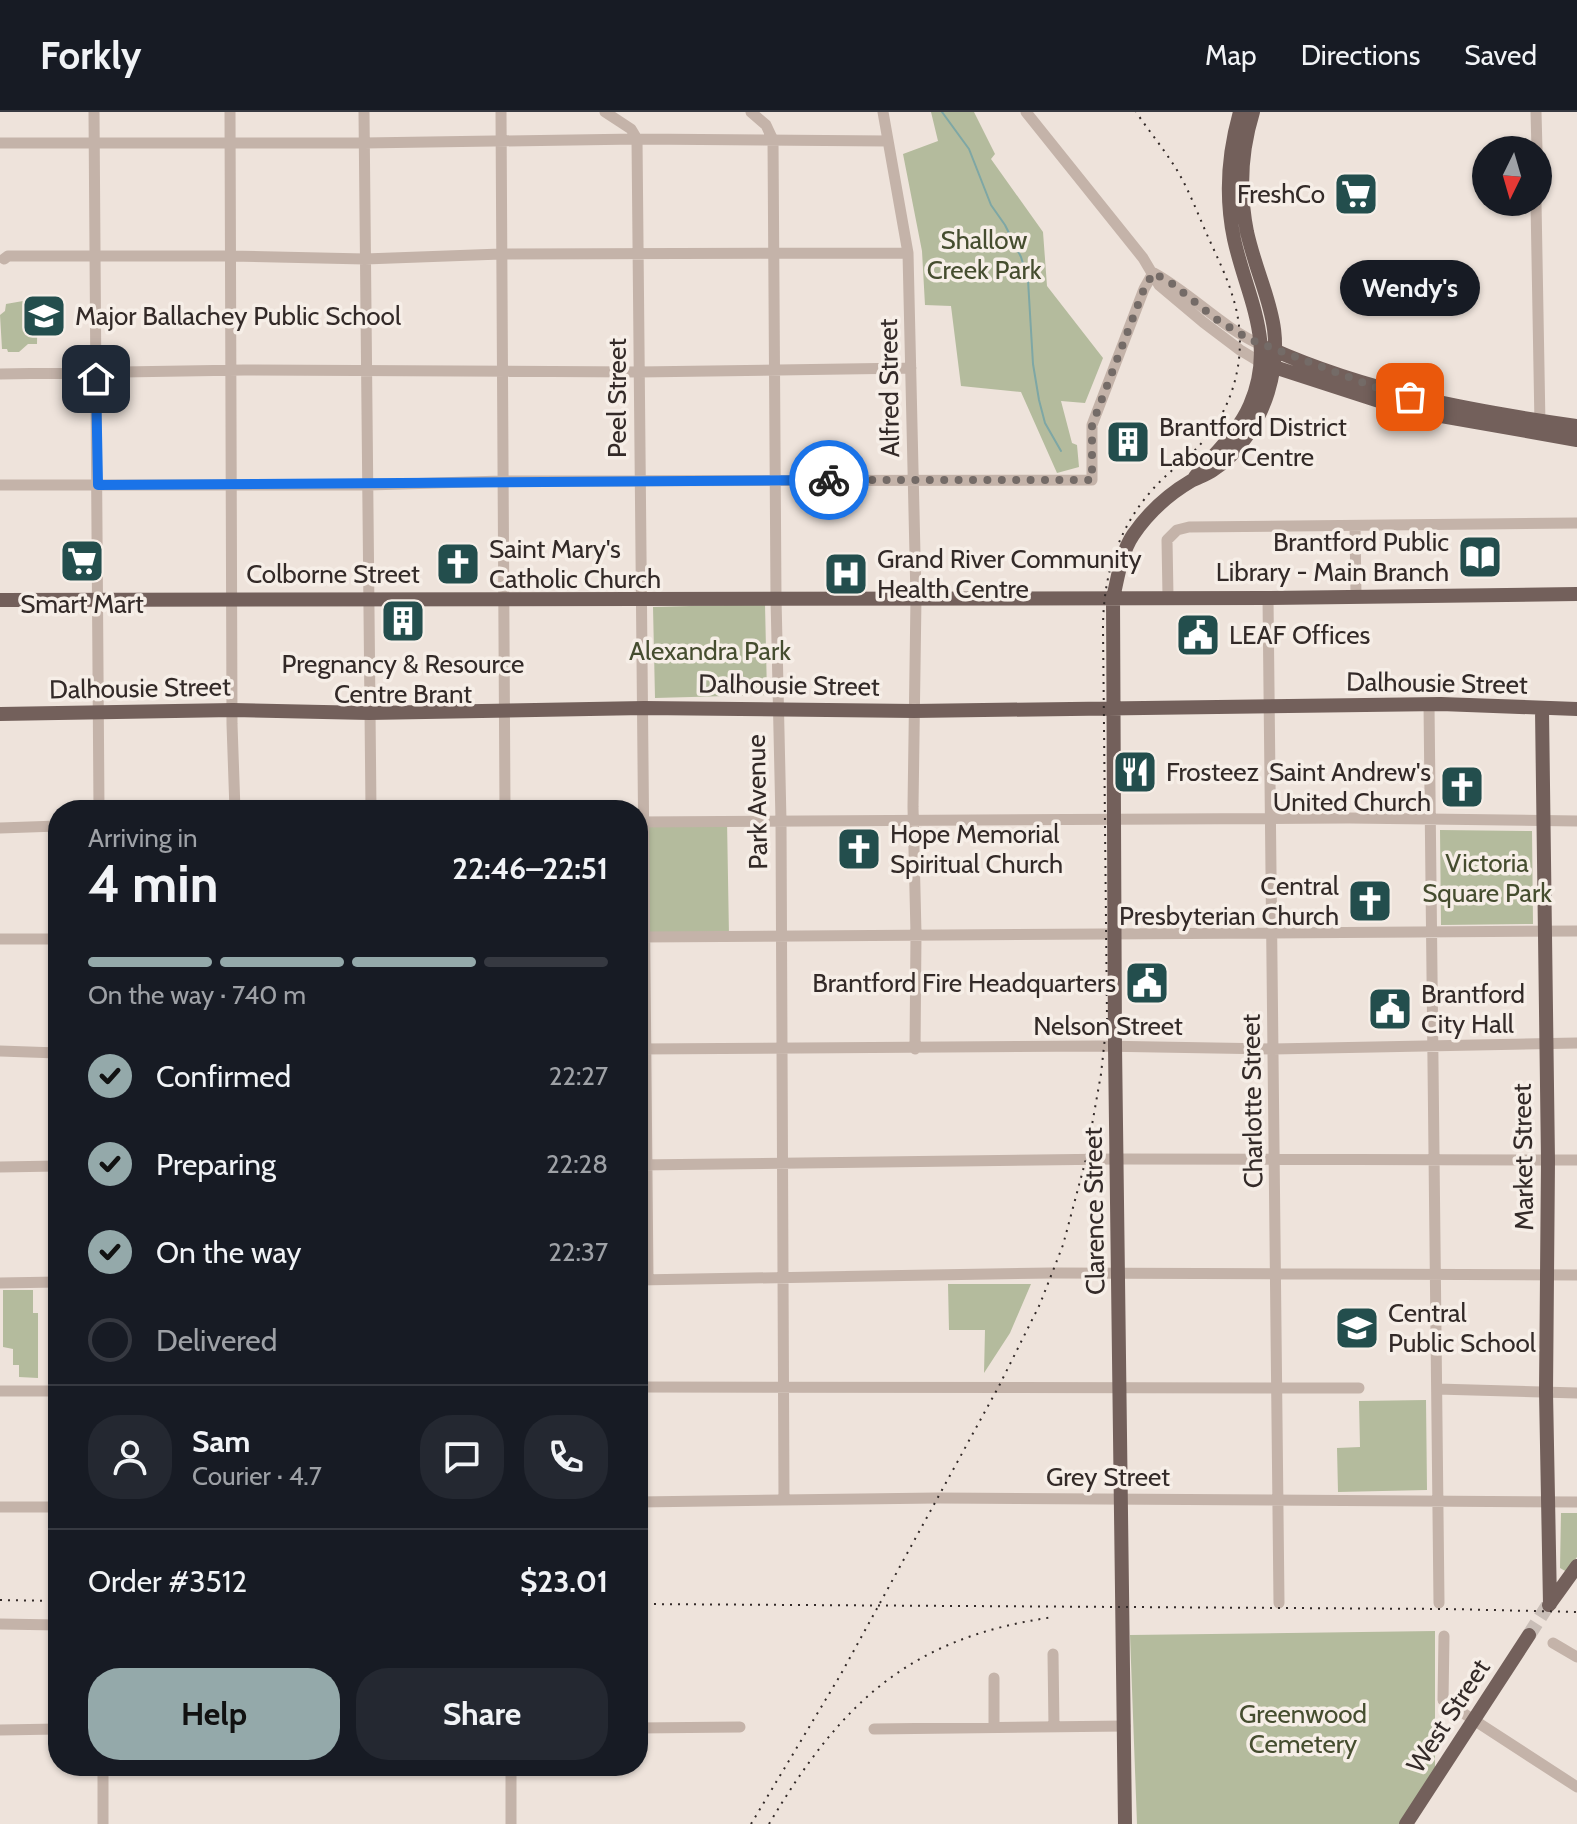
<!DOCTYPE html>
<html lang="en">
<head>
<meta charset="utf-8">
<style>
	:root { --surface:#171b24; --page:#242831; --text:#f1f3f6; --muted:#9ea1a6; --line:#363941; --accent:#94a9aa }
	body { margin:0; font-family:Cabin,sans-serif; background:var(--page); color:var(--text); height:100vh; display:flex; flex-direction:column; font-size:30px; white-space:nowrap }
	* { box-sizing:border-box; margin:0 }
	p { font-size:26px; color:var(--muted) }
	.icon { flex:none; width:44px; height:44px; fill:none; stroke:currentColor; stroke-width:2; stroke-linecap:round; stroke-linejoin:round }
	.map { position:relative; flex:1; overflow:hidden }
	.drawer { position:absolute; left:48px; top:688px; width:600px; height:976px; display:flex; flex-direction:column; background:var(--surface); border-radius:32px; box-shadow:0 2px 6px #0004 }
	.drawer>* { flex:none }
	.needle { width:52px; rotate:185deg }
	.fabs { position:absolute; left:1472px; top:24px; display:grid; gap:16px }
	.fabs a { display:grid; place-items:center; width:80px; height:80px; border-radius:50%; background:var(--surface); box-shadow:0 2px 6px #0004; font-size:40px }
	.pin { position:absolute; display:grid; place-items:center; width:68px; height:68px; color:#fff; margin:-34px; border-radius:16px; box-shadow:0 4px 12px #0006 }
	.courier { position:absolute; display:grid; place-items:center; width:80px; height:80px; margin:-40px; border:6px solid #1a73e8; border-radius:50%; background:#fff; color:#222; box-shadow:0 2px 10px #0007 }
	.bubble { position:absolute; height:56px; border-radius:28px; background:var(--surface); box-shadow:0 2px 6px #0004; font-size:26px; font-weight:700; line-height:56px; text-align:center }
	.overview em { font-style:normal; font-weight:700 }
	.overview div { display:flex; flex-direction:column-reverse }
	.overview { display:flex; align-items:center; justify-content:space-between; height:136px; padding:0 40px }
	h1 { font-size:52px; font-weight:700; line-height:60px }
	.bar { display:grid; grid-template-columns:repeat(4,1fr); gap:12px 8px; align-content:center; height:96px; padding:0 40px }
	.bar i { height:10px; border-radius:6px; background:var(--line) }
	.bar .active { background:var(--accent) }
	.bar p { grid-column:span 4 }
	.line { display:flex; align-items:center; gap:20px; padding:0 40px; border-top:2px solid var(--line) }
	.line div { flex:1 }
	.round { display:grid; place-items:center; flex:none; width:84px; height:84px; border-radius:32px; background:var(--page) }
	ol { padding:0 40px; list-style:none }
	li { display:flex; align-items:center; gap:24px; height:88px }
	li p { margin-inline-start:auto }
	li .icon { padding:8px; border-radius:50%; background:var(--accent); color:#111; stroke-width:4 }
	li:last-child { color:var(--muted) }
	li i { width:44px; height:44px; border:4px solid var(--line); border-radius:50% }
	.action { display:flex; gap:16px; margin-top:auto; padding:16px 40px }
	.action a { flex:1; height:92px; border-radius:32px; background:var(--accent); color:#111; font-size:32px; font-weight:700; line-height:92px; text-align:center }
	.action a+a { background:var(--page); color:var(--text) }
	header { display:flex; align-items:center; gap:48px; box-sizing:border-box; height:112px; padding:0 40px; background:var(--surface); border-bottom:2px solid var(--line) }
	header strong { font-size:38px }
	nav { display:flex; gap:44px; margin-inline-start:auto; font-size:28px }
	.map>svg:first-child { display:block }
</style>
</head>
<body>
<header>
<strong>Forkly</strong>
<nav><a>Map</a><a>Directions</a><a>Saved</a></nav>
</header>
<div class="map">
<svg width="1577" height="1712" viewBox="0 0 1577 1712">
	<rect width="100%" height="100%" fill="#eee3db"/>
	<path fill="#b4bb9d" d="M 931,0 L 974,0 L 995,42 L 991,47 L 1043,120 L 1047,174 L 1103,246 L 1085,291 L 1061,289 L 1072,331 L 1077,333 L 1079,355 L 1057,361 L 1021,280 L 961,274 L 951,194 L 925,193 L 922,139 L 903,42 L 938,29 Z
		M 40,186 C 41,202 37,216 37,232 L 28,232 L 19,240 L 8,240 L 7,237 L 2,237 L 0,203 L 5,199 L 6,192 Z
		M 765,492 L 767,583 L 655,586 L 653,495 Z
		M 727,708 L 729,824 L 645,825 L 645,710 Z
		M 1440,718 L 1532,719 L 1533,812 L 1441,813 Z
		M 948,1172 L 1031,1172 L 1010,1221 L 984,1261 L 985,1218 L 949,1218 Z
		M 3,1178 L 33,1178 L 33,1201 L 38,1201 L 38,1266 L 19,1265 L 19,1253 L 13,1253 L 13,1237 L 3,1235 Z
		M 1426,1288 L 1427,1378 L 1338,1380 L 1337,1336 L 1360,1335 L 1359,1289 Z
		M 1561,1401 L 1577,1401 L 1577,1445 L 1567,1460 L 1560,1456 Z
		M 1435,1519 L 1435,1659 L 1399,1712 L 1137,1712 L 1130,1523 Z"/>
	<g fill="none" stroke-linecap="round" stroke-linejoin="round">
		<path stroke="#7ea7a5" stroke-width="2" d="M 942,0 L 969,37 L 991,93 L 1005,113 L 1021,145 L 1028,168 L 1033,252 L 1039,288 L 1045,311 L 1061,339"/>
		<path stroke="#c9beb7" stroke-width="14" stroke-dasharray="14 7" stroke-linecap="butt" d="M 1529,1523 L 1548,1493"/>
		<path stroke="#c4b3a9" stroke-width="11" d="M 94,0 L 99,698
			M 230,0 L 232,612 L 235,698
			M 364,0 L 371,698
			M 501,0 L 505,698
			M 605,0 L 631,17 L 637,27 L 648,1168
			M 751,0 L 766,13 L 773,28 L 776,486 L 781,709 L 784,1388
			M 883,0 L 908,141 L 916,486 L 913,695 L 916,822 L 915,937
			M 1026,0 L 1143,146 L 1159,173 L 1203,210 L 1240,238 L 1260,250
			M 1536,0 L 1537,38
			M 0,31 L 364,31 L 637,27 L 888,29
			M 1536,90 L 1540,313
			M 4,147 L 8,144 L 230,144 L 365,147 L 501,142 L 908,141
			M 1154,161 C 1192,182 1221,215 1261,233
			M 0,262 L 244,258 L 639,260 L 911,256
			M 0,373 L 369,373 L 502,369 L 1092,368 L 1092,313 L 1144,177 L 1153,161
			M 1355,414 L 1356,484
			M 1168,484 L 1167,428 L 1177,418 L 1189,415 L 1577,411
			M 1268,486 L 1279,1491
			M 1429,592 L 1439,1491
			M 638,710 L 1349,706 L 1577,709
			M 0,716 L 58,714
			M 639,825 L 1577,819
			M 0,827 L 58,827
			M 638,937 L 1099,934 L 1273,937 L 1577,931
			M 0,939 L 58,941
			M 638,1053 L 1117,1047 L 1577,1048
			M 0,1055 L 58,1054
			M 638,1168 L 1052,1161 L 1577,1163
			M 0,1171 L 58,1170
			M 638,1275 L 1359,1276
			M 1437,1277 L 1577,1281
			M 0,1279 L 58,1279
			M 638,1390 L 937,1386 L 1577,1390
			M 0,1395 L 58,1395
			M 0,1512 L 58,1513
			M 1444,1524 L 1443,1588 L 1577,1675
			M 1553,1531 L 1577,1545
			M 1053,1542 L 1054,1615
			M 994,1615 L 994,1566
			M 638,1616 L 740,1615
			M 874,1617 L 1125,1614
			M 0,1618 L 58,1617
			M 103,1712 L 103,1654
			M 511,1712 L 511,1654"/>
		<path stroke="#73605b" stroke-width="14" d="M 1269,236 C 1367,280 1471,299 1577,314
			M 1268,253 L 1407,298 L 1577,328
			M 1195,365 C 1214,342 1238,321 1250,293 C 1277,231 1247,186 1234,127 C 1225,84 1228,42 1240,0
			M 0,488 L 1268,486 L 1577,482
			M 1542,598 L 1548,1049 L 1546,1280 L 1550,1492
			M 0,602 L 233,598 L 369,601 L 644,596 L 914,599 L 1441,592 L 1577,597
			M 1549,1493 L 1577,1454
			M 1125,1712 L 1115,934 L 1113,486 C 1118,465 1121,441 1133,423 C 1148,401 1169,382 1191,369 C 1198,365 1206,363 1213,358 C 1239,342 1259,309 1268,280 C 1288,212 1261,182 1247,120 C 1239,80 1241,39 1253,0
			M 1406,1712 L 1529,1523"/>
		<path stroke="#332a28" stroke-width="2" stroke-dasharray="2 6" stroke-linecap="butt" d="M 0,1488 L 58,1489
			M 638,1492 L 1448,1497 L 1577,1500
			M 751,1712 L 841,1562 L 999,1274 L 1040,1192 L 1063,1133 L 1086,1047 L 1101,962 L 1107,907 L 1103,517 C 1103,465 1117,417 1153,377 C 1166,362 1183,350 1197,336 C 1235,297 1249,240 1234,189 C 1228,167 1218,147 1209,127 C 1198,103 1189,77 1175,55 C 1163,36 1149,19 1136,0
			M 769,1712 C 841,1591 909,1525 1054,1505"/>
	</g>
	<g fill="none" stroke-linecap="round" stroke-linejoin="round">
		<path stroke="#746b67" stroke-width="8" stroke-dasharray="0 14.4" d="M 829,368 L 1092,368 L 1092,313 L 1144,177 L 1153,161 L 1170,170 L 1216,207 L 1249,227 L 1375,275 L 1410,285"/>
		<path stroke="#1a73e8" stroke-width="10" d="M 96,267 L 98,373 L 829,368"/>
	</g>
	<defs>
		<g id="supermarket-square" transform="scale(2.3)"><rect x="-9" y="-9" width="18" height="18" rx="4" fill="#234e4d" stroke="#f6eee7"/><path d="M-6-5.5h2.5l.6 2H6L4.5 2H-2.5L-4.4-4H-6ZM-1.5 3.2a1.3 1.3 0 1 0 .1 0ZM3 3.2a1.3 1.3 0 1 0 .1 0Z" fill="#fff"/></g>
		<g id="school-square" transform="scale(2.3)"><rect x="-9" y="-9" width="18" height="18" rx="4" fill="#234e4d" stroke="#f6eee7"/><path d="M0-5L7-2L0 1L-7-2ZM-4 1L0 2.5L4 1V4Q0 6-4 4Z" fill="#fff"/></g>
		<g id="building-square" transform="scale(2.3)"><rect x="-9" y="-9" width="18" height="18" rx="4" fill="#234e4d" stroke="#f6eee7"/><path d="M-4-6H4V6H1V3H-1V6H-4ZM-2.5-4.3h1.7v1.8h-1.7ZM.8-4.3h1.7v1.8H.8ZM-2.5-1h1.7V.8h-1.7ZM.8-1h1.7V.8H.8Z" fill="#fff"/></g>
		<g id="library-square" transform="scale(2.3)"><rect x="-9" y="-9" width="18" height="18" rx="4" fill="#234e4d" stroke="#f6eee7"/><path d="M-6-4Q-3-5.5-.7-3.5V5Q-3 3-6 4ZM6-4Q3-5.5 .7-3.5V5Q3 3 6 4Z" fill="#fff"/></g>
		<g id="church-square" transform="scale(2.3)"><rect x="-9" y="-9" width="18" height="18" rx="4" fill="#234e4d" stroke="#f6eee7"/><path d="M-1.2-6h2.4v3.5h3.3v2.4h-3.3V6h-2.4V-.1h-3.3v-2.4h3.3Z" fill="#fff"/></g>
		<g id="hospital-square" transform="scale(2.3)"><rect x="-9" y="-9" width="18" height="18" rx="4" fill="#234e4d" stroke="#f6eee7"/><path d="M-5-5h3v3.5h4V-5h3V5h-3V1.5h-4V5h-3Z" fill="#fff"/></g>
		<g id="civic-square" transform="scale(2.3)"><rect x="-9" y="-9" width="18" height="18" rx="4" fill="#234e4d" stroke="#f6eee7"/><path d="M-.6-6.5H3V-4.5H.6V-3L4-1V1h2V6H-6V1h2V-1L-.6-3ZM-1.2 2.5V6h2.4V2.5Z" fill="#fff"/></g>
		<g id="restaurant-square" transform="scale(2.3)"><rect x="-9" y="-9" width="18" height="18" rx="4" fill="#234e4d" stroke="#f6eee7"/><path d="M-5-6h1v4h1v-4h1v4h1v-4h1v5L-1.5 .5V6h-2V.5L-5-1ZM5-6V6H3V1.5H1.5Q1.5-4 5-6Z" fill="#fff"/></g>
	</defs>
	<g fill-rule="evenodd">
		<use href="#supermarket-square" x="1356" y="82"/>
		<use href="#school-square" x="44" y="204"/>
		<use href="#building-square" x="1128" y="330"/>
		<use href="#library-square" x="1480" y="445"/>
		<use href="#supermarket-square" x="82" y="449"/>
		<use href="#church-square" x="458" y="452"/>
		<use href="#hospital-square" x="846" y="462"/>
		<use href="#building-square" x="403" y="509"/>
		<use href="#civic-square" x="1198" y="523"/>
		<use href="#restaurant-square" x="1135" y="660"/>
		<use href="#church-square" x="1462" y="675"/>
		<use href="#church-square" x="859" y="737"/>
		<use href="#church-square" x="1370" y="789"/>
		<use href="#civic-square" x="1147" y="871"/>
		<use href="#civic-square" x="1390" y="897"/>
		<use href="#school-square" x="1357" y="1216"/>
	</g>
	<g text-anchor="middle" stroke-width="7" stroke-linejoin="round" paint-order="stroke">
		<g font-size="26" fill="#332a28" stroke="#f6eee7" text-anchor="start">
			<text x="1325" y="91" text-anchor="end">FreshCo</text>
			<text x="75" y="213">Major Ballachey Public School</text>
			<text x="1159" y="324">Brantford District<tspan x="1159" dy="30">Labour Centre</tspan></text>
			<text x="1449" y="439" text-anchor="end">Brantford Public<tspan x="1449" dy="30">Library - Main Branch</tspan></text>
			<text x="489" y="446">Saint Mary's<tspan x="489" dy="30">Catholic Church</tspan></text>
			<text x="877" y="456">Grand River Community<tspan x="877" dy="30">Health Centre</tspan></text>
			<text x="82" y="501" text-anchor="middle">Smart Mart</text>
			<text x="1229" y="532">LEAF Offices</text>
			<text x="403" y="561" text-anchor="middle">Pregnancy &amp; Resource<tspan x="403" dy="30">Centre Brant</tspan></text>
			<text x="1166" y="669">Frosteez</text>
			<text x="1431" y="669" text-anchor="end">Saint Andrew's<tspan x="1431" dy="30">United Church</tspan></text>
			<text x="890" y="731">Hope Memorial<tspan x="890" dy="30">Spiritual Church</tspan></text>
			<text x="1339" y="783" text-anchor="end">Central<tspan x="1339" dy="30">Presbyterian Church</tspan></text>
			<text x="1116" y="880" text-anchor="end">Brantford Fire Headquarters</text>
			<text x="1421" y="891">Brantford<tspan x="1421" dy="30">City Hall</tspan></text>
			<text x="1388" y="1210">Central<tspan x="1388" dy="30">Public School</tspan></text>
		</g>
		<g font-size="26" fill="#454d2f" stroke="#f6eee7">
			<text x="984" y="137">Shallow<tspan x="984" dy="30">Creek Park</tspan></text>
			<text x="710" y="548">Alexandra Park</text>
			<text x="1487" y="760">Victoria<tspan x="1487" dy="30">Square Park</tspan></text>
			<text x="1303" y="1611">Greenwood<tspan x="1303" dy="30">Cemetery</tspan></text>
		</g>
		<g font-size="26" fill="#332a28" stroke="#f6eee7">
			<text transform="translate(889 276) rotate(-91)" y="9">Alfred Street</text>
			<text transform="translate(617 286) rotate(-90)" y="9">Peel Street</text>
			<text x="333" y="471">Colborne Street</text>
			<text transform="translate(1437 571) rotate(1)" y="9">Dalhousie Street</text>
			<text transform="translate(789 573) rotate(1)" y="9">Dalhousie Street</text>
			<text transform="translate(140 576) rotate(-1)" y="9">Dalhousie Street</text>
			<text transform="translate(757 690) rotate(-91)" y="9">Park Avenue</text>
			<text x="1108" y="923">Nelson Street</text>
			<text transform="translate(1252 989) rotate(-91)" y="9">Charlotte Street</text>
			<text transform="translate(1523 1045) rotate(-91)" y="9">Market Street</text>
			<text transform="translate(1094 1099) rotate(-91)" y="9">Clarence Street</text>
			<text x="1108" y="1374">Grey Street</text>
			<text transform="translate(1448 1604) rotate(-57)" y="9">West Street</text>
		</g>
	</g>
</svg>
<div class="fabs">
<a><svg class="needle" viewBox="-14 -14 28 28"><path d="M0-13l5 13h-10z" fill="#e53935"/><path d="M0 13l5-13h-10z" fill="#9ea1a6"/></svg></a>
</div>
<div class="pin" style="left:1410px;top:285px;background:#ea580c"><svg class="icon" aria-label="bag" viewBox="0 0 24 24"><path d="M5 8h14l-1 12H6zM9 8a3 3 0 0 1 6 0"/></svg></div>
<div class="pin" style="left:96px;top:267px;background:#1f2937"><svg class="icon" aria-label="home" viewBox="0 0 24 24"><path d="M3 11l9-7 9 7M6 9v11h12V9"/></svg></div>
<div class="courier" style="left:829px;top:368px"><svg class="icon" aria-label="bike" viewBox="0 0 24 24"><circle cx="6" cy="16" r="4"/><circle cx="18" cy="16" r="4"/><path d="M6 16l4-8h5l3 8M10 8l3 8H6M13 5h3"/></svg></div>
<div class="bubble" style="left:1340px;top:148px;width:140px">Wendy's</div>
<section class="drawer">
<div class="overview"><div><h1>4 min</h1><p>Arriving in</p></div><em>22:46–22:51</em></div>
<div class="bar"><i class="active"></i><i class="active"></i><i class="active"></i><i></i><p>On the way · 740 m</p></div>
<ol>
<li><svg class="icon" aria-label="check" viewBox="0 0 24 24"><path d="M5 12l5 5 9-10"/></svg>Confirmed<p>22:27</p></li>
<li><svg class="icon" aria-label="check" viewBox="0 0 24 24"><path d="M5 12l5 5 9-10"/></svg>Preparing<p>22:28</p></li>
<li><svg class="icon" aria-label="check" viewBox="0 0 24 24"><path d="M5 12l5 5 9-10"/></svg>On the way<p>22:37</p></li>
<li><i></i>Delivered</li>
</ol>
<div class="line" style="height:144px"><a class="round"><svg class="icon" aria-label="person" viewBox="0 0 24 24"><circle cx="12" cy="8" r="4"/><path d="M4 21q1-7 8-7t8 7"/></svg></a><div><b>Sam</b><p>Courier · 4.7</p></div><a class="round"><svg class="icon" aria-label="chat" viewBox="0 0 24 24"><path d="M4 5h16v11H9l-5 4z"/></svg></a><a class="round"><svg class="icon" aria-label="phone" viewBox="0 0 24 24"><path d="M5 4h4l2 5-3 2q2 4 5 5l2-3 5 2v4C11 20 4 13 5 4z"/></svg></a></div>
<div class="line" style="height:104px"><div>Order #3512</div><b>$23.01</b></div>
<div class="action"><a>Help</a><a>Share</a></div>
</section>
</div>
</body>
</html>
